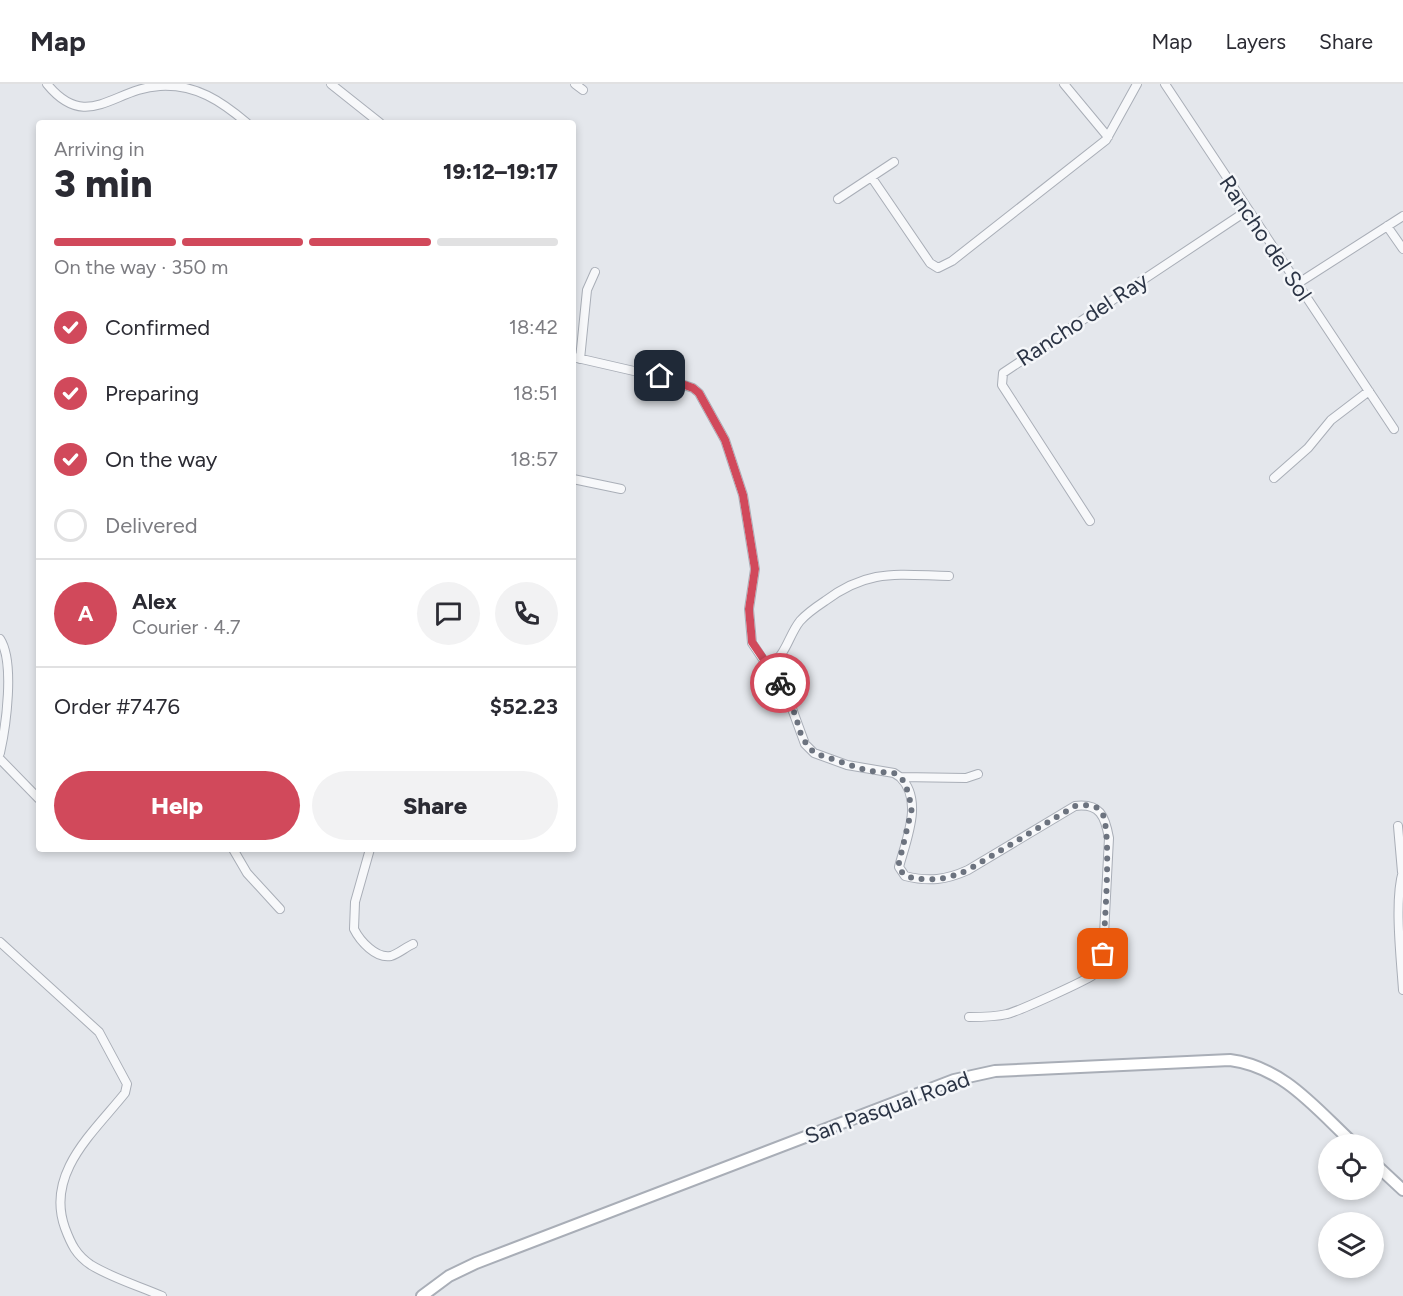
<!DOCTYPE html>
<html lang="en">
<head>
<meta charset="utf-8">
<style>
	:root { --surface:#fff; --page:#f2f2f3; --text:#2b2b33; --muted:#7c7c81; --line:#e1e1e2; --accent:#d1495b }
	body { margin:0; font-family:Figtree,sans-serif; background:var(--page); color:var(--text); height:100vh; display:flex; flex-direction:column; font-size:22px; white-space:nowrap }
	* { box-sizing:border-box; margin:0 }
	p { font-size:20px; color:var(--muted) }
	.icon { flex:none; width:33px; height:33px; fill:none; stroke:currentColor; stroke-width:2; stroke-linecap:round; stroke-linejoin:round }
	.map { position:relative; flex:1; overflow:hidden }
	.drawer { position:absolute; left:36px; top:36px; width:540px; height:732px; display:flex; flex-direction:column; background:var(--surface); border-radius:6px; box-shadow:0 3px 9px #0003 }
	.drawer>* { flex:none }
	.controls { position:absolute; left:1318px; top:1050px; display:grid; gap:12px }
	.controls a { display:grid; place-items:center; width:66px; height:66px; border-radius:50%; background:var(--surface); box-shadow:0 3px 9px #0003; font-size:30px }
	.pin { position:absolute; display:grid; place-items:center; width:51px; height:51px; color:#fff; margin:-26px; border-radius:12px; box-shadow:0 3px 9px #0006 }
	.courier { position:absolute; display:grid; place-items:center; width:60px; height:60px; margin:-30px; border:4px solid #d1495b; border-radius:50%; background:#fff; color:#222; box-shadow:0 2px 8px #0007 }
	.overview em { font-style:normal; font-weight:800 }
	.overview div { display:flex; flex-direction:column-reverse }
	.overview { display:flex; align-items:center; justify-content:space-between; height:102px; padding:0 18px }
	h1 { font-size:39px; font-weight:800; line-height:45px }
	.bar { display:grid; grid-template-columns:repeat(4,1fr); gap:9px 6px; align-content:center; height:72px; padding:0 18px }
	.bar i { height:8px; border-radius:4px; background:var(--line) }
	.bar .current { background:var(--accent) }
	.bar p { grid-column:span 4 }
	.line { display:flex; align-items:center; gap:15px; padding:0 18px; border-top:2px solid var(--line) }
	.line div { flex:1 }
	.round { display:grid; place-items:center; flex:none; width:63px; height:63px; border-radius:32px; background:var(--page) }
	ol { padding:0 18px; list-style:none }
	li { display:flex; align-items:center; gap:18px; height:66px }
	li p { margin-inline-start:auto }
	li .icon { padding:6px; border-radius:50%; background:var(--accent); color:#fff; stroke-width:4 }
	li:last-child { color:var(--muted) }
	li i { width:33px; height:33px; border:3px solid var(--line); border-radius:50% }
	.button { display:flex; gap:12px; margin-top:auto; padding:12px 18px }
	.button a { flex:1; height:69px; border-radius:36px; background:var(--accent); color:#fff; font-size:24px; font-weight:800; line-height:69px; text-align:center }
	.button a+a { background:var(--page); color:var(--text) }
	header { display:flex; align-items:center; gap:36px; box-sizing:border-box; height:84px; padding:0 30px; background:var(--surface); border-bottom:2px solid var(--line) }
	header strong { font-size:28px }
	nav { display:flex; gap:33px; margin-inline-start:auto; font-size:21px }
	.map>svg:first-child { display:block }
</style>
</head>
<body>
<header>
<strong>Map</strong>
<nav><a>Map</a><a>Layers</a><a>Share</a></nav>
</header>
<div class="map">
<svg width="1403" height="1212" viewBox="0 0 1403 1212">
	<rect width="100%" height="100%" fill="#e4e7ec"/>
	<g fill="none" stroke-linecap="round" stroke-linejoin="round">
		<g stroke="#a9aeb7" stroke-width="10">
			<path id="street" d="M 47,0 C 87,49 114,4 160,2 C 196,0 221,17 247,39
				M 331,0 L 380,39
				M 575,0 L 583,6
				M 1064,0 L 1108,53
				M 1165,0 L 1394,345
				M 872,94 L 930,179 L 938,184 L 952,177 L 1106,56 L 1137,0
				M 838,115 L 894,78
				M 1387,142 L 1403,165
				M 1297,200 L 1403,132
				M 573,273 L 660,293 L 693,304 L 699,309 L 725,356 L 743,411 L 755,485 L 749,525 L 752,559 L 787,611 L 805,660 L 814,669 L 847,681 L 894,689 L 900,693 L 966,694 L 978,690
				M 580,275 L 587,206 L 595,188
				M 1274,394 L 1308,364 L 1331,336 L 1369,307
				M 573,395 L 621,405
				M 1090,437 L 1002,301 L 1003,289 L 1248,126
				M 0,555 C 15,578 6,642 0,669
				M 768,582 C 786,573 788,552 800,537 C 807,529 816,523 825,517 C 869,484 898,491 949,492
				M 0,675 L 39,715
				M 900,693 C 924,716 906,756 899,783 L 905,792 C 929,798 946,796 968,786 L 1075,722 C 1100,719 1105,732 1109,754 L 1103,870 C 1102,878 1100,886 1093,891 C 1085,897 1017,928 1007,930 C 995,933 982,933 969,933
				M 1398,742 L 1402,788
				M 233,765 L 247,789 L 280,825
				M 370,765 L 355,818 L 354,845 C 360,857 376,875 391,872 C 398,870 406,863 413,860
				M 1403,787 C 1394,816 1401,875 1403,906
				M 0,858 L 99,948 L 127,1000 L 125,1009 C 94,1048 45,1089 65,1144 C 71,1160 76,1171 91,1181 C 112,1194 139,1202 162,1212"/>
		</g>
		<g stroke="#a9aeb7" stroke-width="14">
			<path id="secondary" d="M 1374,1079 L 1403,1106
				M 422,1212 L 449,1192 L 476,1179 L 954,996 L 995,987 L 1230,976 C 1284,983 1316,1025 1354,1060"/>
		</g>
		<use href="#street" stroke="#f7f8fa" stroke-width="8"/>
		<use href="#secondary" stroke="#fff" stroke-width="10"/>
	</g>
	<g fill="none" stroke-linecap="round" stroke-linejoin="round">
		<path stroke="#6c737f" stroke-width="6" stroke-dasharray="0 10.8" d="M 780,599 L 795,630 L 802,654 L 814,669 L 868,687 L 894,689 L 905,698 L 912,724 L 898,783 L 905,792 C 928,798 946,796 968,786 L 1075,722 C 1084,721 1095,720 1101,727 C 1113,742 1104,845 1103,870"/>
		<path stroke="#d1495b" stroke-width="8" d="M 660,292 L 693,304 L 699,309 L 725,356 L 743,411 L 755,485 L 749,525 L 752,558 L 780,599"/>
	</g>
	<g text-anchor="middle" stroke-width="5" stroke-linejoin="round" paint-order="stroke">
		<g font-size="22" fill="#2b3445" stroke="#f4f6f9">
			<text transform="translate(1266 154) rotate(56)" y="8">Rancho del Sol</text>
			<text transform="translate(1082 235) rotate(-33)" y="8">Rancho del Ray</text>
			<text transform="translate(887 1023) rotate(-20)" y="8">San Pasqual Road</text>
		</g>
	</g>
</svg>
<div class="controls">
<a><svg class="icon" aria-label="locate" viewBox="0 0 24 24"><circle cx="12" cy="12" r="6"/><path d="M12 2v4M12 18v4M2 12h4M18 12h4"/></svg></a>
<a><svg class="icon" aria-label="layers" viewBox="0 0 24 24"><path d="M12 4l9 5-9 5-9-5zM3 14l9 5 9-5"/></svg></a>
</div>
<div class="pin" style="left:1103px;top:870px;background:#ea580c"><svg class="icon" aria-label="bag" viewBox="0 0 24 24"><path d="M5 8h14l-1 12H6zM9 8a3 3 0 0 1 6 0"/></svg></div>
<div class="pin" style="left:660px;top:292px;background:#1f2937"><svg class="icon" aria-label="home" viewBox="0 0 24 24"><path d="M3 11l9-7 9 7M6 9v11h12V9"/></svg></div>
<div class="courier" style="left:780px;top:599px"><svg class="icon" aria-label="bike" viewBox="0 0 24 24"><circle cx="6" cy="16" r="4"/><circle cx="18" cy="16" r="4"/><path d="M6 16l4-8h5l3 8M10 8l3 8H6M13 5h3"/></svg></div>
<section class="drawer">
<div class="overview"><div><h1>3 min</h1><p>Arriving in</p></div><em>19:12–19:17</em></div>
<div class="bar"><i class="current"></i><i class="current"></i><i class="current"></i><i></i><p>On the way · 350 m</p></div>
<ol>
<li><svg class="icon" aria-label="check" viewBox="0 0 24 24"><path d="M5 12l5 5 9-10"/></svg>Confirmed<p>18:42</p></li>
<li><svg class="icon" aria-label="check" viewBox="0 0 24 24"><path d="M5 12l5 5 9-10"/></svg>Preparing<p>18:51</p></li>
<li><svg class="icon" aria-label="check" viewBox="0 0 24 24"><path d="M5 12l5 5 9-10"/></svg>On the way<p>18:57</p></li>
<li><i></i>Delivered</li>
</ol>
<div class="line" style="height:108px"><b class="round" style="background:var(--accent);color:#fff">A</b><div><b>Alex</b><p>Courier · 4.7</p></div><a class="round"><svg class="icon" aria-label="chat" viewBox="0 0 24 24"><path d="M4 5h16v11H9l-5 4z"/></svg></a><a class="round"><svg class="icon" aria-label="phone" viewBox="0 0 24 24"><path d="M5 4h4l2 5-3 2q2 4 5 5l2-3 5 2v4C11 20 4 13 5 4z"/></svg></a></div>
<div class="line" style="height:78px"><div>Order #7476</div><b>$52.23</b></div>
<div class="button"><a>Help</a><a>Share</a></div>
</section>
</div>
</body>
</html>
